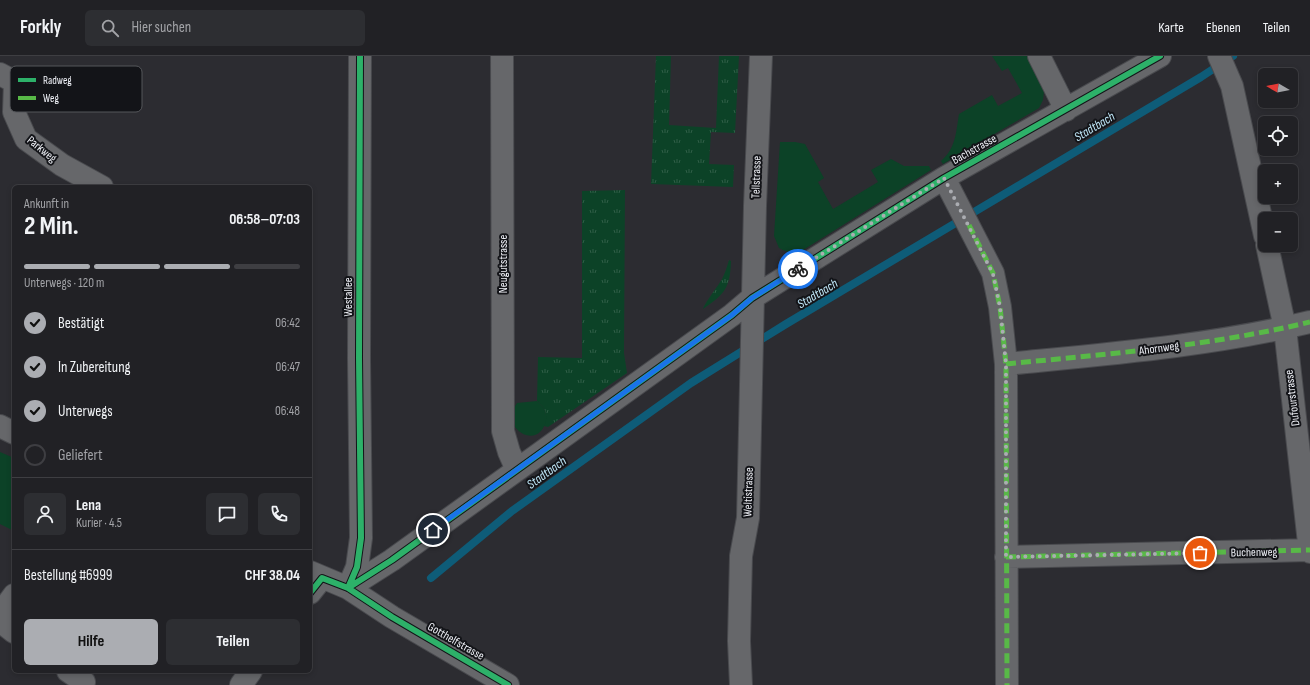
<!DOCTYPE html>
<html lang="de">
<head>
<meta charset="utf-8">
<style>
	:root { --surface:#212125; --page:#2d2e32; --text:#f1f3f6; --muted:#a2a3a7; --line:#3e3e42; --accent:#abadb2 }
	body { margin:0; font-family:"Sofia Sans Condensed",sans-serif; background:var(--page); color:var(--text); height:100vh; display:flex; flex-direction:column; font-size:15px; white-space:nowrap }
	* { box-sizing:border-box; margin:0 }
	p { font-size:13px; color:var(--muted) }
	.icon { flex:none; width:22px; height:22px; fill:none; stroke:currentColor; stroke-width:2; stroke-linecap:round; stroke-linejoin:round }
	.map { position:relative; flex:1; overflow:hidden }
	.details { position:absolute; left:12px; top:129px; width:300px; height:488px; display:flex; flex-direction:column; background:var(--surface); border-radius:6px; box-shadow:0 2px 6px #0003,0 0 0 1px var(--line) }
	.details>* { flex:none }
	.needle { width:26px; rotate:279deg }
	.controls { position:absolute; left:1258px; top:12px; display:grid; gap:8px }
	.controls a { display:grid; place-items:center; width:40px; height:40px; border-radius:6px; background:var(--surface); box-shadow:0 2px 6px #0003,0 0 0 1px var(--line); font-size:20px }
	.pin { position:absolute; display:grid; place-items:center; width:34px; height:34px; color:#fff; margin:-17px; border:2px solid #fff; border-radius:50%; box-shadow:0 1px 4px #0007 }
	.courier { position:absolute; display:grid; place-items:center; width:40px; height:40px; margin:-20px; border:3px solid #1a73e8; border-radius:50%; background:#fff; color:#222; box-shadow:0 1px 5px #0007 }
	.headline em { font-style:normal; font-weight:700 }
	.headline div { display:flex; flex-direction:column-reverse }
	.headline { display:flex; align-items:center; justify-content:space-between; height:68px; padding:0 12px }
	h1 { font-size:26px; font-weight:700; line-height:30px }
	.bar { display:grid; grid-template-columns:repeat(4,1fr); gap:6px 4px; align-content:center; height:48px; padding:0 12px }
	.bar i { height:5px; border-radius:3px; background:var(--line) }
	.bar .on { background:var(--accent) }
	.bar p { grid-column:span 4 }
	.line { display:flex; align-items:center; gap:10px; padding:0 12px; border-top:1px solid var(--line) }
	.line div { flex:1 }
	.round { display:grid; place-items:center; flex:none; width:42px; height:42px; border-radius:6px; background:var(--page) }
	ol { padding:0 12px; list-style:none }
	li { display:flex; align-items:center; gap:12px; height:44px }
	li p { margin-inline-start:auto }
	li .icon { padding:4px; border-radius:50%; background:var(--accent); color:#111; stroke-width:4 }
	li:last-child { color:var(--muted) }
	li i { width:22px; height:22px; border:2px solid var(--line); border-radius:50% }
	.cta { display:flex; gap:8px; margin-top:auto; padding:8px 12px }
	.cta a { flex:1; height:46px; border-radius:6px; background:var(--accent); color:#111; font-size:16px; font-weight:700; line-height:46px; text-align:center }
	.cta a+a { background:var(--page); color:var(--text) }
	header { display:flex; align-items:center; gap:24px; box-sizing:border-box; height:56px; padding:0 20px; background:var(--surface); border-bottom:1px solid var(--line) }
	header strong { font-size:19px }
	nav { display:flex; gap:22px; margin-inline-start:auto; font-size:14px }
	.search { width:280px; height:36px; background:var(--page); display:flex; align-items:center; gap:10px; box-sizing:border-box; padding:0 14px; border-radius:6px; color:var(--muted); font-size:15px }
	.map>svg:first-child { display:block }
</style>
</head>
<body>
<header>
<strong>Forkly</strong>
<div class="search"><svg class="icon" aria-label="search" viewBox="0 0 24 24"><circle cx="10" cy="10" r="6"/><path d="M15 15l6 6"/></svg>Hier suchen</div>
<nav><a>Karte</a><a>Ebenen</a><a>Teilen</a></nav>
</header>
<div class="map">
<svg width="1310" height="629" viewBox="0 0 1310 629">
	<defs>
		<pattern id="grass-tufts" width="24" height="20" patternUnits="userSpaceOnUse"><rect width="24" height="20" fill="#0c4227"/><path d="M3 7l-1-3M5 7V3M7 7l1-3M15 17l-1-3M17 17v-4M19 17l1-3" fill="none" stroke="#305e47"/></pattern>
	</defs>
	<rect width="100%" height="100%" fill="#2c2c31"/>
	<path fill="url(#grass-tufts)" d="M 656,0 L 671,0 L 669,69 L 716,72 L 719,0 L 739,0 L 735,77 L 711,76 L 709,108 L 734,109 L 733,131 L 651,128 Z
		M 625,134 L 624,297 L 627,317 L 548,371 L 544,370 C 547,357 547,354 537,345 L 538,301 L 582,302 L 582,135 Z
		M 729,204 L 731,205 C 730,232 725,238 703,253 C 704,248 718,230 722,223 C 725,217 727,211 729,204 Z"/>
	<path fill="#0c4227" d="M 992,0 L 1028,0 L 1042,28 L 1044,35 L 1043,44 L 1039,52 L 943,108 L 941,105 C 956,92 956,76 959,58 L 992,39 L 998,50 L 1022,37 L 1008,12 L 1002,15 Z
		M 780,86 L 795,86 L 805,88 L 824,122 L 818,126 L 833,153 L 878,126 L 871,114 L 891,103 L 904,110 L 929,110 L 931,114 L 803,194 C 794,198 788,197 779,192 L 774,180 Z
		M 537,345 C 543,350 547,355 546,364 C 540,393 507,377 512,355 C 513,352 516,349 517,347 Z
		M 0,396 L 14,402 L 14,475 L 0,468 Z"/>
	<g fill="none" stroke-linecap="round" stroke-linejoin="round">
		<path stroke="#0e5c78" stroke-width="8" d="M 431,522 L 512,455 L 691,327 L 786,268 L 1201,21 L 1233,0"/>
		<g stroke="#494a4e" stroke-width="24">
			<path id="street" d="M 502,0 L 503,375 L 509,396 L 517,414
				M 1039,0 L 1066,54
				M 1219,0 L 1232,30 L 1265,180
				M 0,18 L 15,26 L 14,56 L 26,83 L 62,109 L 102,131
				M 944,122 L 993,217 L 1000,251 L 1006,308 L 1007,629
				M 1267,189 L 1285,272 L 1310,496
				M 1006,308 C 1108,298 1210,290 1310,266
				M 0,370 L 14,377
				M 1006,501 L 1310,494
				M 310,516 L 348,532 L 392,561 L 508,629
				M 348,532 L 392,504 L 732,259 L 752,242 L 944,122 L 1160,0
				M 348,532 L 357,511 L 361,482 L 359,302 L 360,0
				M 310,537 L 322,522
				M 0,558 L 14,539
				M 0,565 L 14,576
				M 68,615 L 84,626
				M 241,629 L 251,615
				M 741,629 L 739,585 L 741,500 L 748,462 L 755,150 L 761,0"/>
		</g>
		<use href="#street" stroke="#66676a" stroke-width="22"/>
		<path stroke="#58b947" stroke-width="5" stroke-dasharray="10 5" stroke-linecap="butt" d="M 969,169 L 993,217 L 1000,251 L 1006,308 L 1007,629
			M 1006,308 C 1108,298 1210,290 1310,266
			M 1006,501 L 1310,494"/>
		<g stroke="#131418" stroke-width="8">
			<path id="cycleway" d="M 348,532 L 392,504 L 732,259 L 752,242 L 944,122 L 1160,0
				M 348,532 L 357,511 L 361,482 L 359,302 L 360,0
				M 310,537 L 322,522 L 348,532 L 392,561 L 508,629"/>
		</g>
		<use href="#cycleway" stroke="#2db169" stroke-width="6"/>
	</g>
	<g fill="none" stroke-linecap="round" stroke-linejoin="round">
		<path stroke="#abadb2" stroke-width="4" stroke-dasharray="0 7.2" d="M 798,213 L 944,122 L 993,218 L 1000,251 L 1006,308 L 1006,501 L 1200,497"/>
		<path stroke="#1a73e8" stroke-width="5" d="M 433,474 L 732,259 L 752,242 L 798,213"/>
	</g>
	<g text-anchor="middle" stroke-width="4" stroke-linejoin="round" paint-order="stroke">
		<g font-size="12" fill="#f0f2f8" stroke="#131418">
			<text transform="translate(42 93) rotate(39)" y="4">Parkweg</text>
			<text transform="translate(974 93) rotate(-29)" y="4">Bachstrasse</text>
			<text transform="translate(756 121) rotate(-88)" y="4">Tellstrasse</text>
			<text transform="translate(503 208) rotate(-90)" y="4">Neugutstrasse</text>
			<text transform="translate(348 241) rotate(-90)" y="4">Westallee</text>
			<text transform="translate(1159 292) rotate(-8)" y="4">Ahornweg</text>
			<text transform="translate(1292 342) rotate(-97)" y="4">Dufourstrasse</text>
			<text transform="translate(748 436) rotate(-88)" y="4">Weltistrasse</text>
			<text transform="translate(1254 496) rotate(-1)" y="4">Buchenweg</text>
			<text transform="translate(456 585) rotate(30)" y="4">Gotthelfstrasse</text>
		</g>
		<g font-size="13" font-style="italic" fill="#c1e8f9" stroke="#131418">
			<text transform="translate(1094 70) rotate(-31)" y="5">Stadtbach</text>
			<text transform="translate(817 237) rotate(-31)" y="5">Stadtbach</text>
			<text transform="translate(546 416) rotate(-36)" y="5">Stadtbach</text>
		</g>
	</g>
	<rect x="10" y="10" width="132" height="46" rx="6" fill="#131418" stroke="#55575b" stroke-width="1"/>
	<rect x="18" y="22" width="18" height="4" fill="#2db169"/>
	<rect x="18" y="40" width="18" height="4" fill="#58b947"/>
	<g font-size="11" fill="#f0f2f8">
		<text x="43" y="28">Radweg</text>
		<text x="43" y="46">Weg</text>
	</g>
</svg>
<div class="controls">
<a><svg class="needle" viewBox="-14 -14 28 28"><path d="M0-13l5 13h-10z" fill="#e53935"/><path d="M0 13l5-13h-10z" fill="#a2a3a7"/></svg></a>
<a><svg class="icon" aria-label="locate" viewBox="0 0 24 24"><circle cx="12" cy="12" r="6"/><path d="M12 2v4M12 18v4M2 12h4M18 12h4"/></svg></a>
<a>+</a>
<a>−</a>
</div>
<div class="pin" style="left:1200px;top:497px;background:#ea580c"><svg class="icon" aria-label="bag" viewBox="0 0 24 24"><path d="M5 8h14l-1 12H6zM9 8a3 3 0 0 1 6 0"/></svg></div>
<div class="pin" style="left:433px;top:474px;background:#1f2937"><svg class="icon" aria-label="home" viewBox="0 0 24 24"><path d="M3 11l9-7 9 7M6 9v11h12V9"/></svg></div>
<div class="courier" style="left:798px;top:213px"><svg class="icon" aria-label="bike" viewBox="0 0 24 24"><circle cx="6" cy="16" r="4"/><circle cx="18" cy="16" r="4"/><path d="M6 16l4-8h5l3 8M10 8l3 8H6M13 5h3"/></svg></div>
<section class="details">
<div class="headline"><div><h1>2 Min.</h1><p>Ankunft in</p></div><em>06:58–07:03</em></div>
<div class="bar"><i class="on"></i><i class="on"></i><i class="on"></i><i></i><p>Unterwegs · 120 m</p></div>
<ol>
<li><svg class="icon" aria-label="check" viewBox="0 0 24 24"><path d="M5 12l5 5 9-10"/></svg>Bestätigt<p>06:42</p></li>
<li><svg class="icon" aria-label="check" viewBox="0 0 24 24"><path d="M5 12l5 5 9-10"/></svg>In Zubereitung<p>06:47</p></li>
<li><svg class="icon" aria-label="check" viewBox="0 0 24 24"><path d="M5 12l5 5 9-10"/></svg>Unterwegs<p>06:48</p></li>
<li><i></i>Geliefert</li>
</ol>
<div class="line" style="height:72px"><a class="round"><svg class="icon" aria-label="person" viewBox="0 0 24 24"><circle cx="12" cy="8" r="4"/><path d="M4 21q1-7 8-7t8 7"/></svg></a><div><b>Lena</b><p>Kurier · 4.5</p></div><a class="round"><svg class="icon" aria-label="chat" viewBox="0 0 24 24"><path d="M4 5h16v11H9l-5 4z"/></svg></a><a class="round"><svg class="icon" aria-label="phone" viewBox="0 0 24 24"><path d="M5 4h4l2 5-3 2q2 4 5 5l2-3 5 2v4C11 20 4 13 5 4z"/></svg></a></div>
<div class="line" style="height:52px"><div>Bestellung #6999</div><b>CHF 38.04</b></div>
<div class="cta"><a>Hilfe</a><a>Teilen</a></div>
</section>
</div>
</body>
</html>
